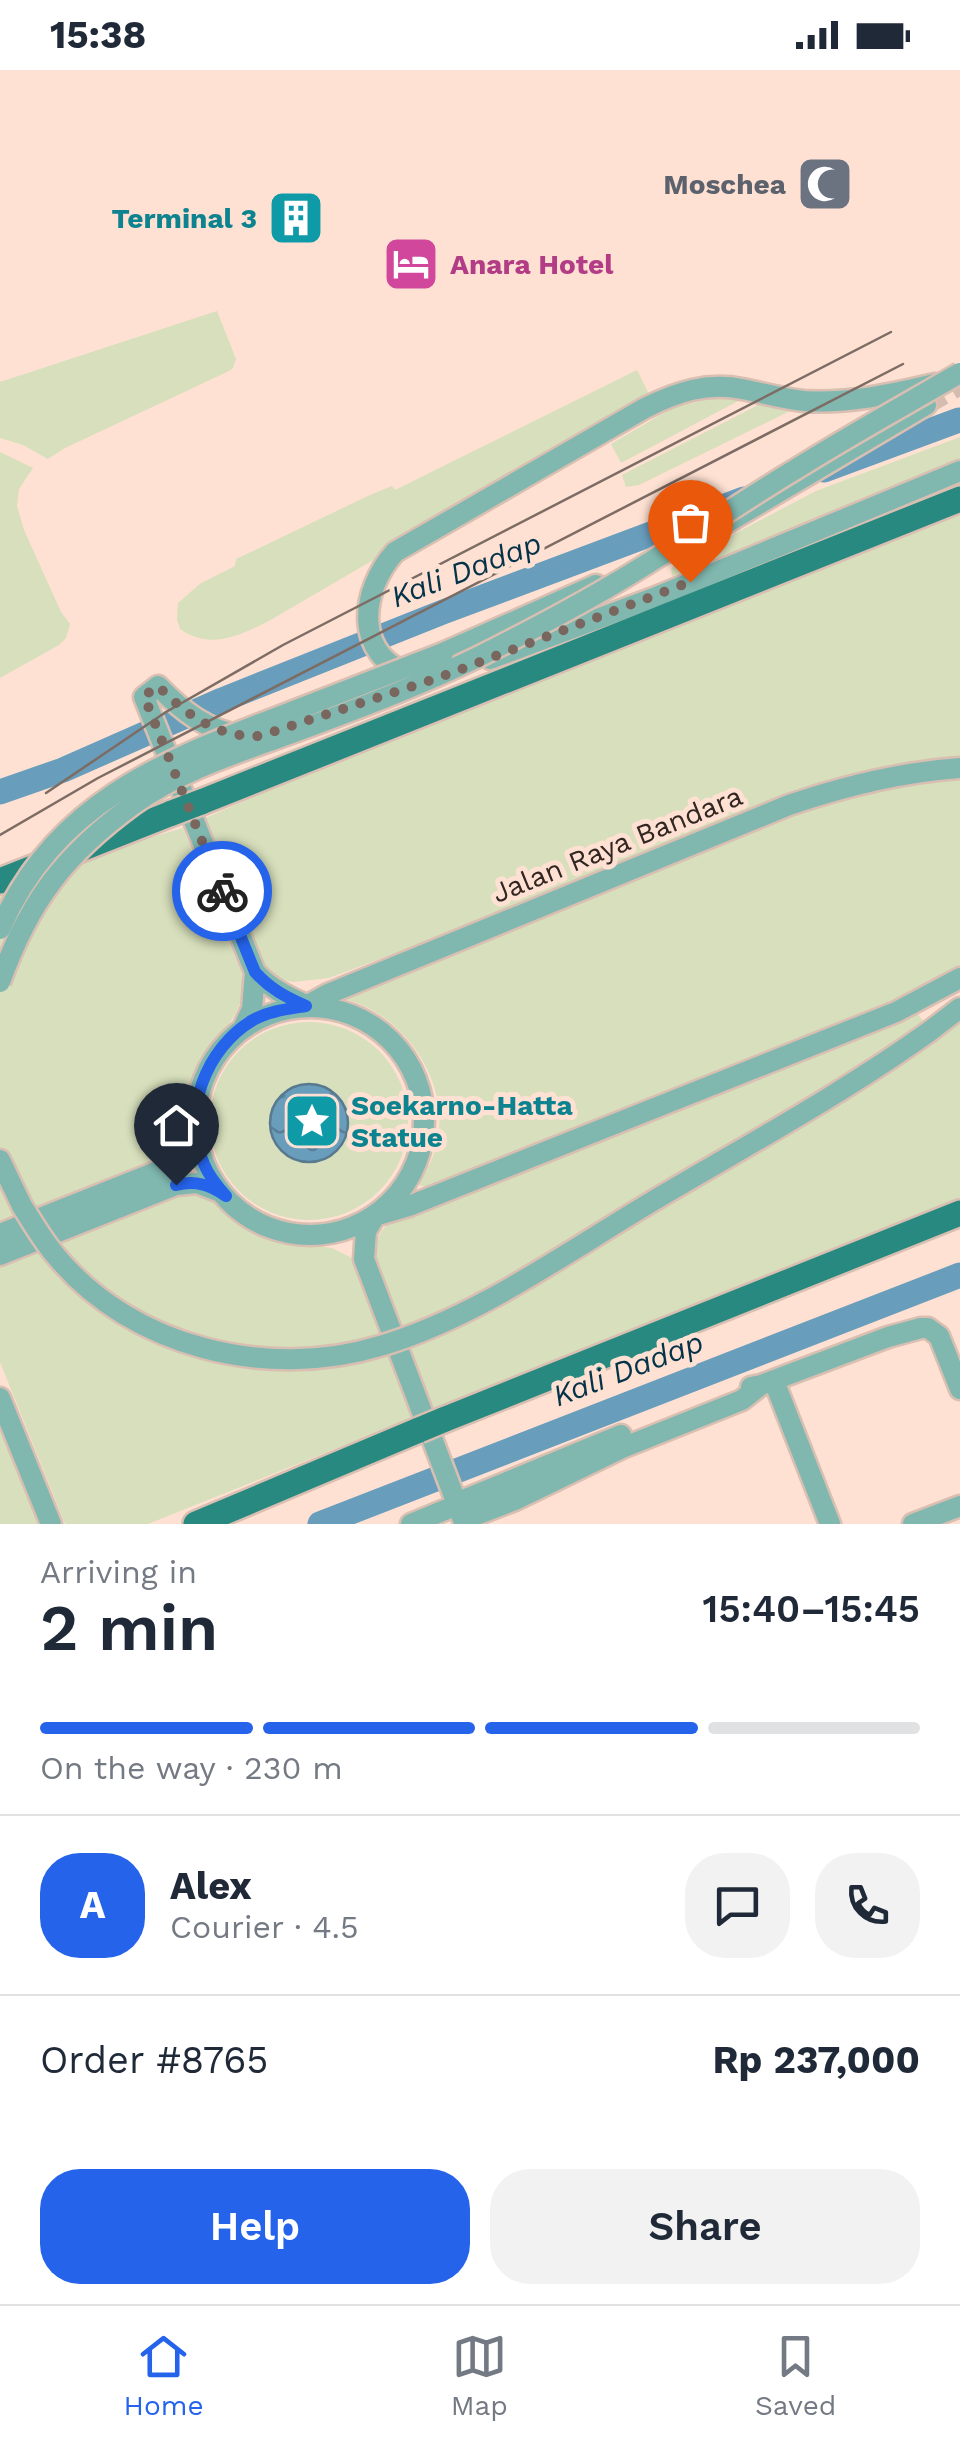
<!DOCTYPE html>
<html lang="en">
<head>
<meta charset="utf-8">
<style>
	:root { --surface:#fff; --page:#f2f2f3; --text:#1f2937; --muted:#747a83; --line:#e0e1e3; --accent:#2563eb }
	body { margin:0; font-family:"Work Sans",sans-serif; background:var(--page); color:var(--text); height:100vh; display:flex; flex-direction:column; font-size:38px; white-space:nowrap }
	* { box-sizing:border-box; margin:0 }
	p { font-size:32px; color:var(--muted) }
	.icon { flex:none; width:55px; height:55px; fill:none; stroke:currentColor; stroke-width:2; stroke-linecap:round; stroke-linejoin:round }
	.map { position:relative; height:1454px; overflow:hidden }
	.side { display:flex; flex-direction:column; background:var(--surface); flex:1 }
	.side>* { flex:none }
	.pin { position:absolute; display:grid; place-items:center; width:85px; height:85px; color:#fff; margin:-102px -42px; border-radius:50% 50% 50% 0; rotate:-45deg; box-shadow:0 0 10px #0007 }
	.pin .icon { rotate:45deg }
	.courier { position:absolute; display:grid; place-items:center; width:100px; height:100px; margin:-50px; border:8px solid #2563eb; border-radius:50%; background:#fff; color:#222; box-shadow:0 2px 12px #0007 }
	.summary em { font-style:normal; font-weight:600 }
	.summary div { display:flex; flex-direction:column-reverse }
	.summary { display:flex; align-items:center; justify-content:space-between; height:170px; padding:0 40px }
	h1 { font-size:65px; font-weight:600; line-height:75px }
	.bar { display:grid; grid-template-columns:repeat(4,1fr); gap:15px 10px; align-content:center; height:120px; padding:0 40px }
	.bar i { height:12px; border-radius:8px; background:var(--line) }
	.bar .active { background:var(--accent) }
	.bar p { grid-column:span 4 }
	.line { display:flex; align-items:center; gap:25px; padding:0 40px; border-top:2px solid var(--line) }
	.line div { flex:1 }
	.round { display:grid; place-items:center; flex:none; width:105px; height:105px; border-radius:40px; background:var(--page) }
	.cta { display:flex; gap:20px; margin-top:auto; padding:20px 40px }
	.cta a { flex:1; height:115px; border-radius:40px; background:var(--accent); color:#fff; font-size:40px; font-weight:600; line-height:115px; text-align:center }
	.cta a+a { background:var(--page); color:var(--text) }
	.status { display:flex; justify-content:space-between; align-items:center; height:70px; padding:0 50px; background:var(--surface); direction:ltr }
	.status svg { height:28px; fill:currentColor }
	.menu { display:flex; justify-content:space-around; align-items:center; height:140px; border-top:2px solid var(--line); background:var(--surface); font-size:28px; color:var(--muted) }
	.menu a { display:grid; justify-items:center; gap:5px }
	.menu .active { color:var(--accent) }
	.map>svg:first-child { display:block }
</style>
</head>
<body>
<div class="status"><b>15:38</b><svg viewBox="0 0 49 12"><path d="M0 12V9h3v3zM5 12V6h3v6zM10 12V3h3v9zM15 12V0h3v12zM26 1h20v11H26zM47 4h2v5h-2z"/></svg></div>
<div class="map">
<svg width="960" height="1454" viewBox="0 0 960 1454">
	<defs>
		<pattern id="water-ripples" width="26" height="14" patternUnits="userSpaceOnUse" patternTransform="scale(2.5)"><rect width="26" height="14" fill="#699dbc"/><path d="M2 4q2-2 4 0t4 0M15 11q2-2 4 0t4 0" fill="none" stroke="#578098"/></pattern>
	</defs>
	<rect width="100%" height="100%" fill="#fee1d2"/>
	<path fill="#d7dfbc" d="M 217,241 L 236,289 L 233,298 L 229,301 L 65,378 L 48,389 L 23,375 L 0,368 L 0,312 Z
		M 637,300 L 651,328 L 267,552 C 238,566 210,580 180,559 L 177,549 L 178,533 L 201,513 L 235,496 L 236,489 L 370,425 L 392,416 L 395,420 Z
		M 716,328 L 742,329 L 621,393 L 611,374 L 674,337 Z
		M 760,334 L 792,340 L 639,415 L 626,417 L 622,405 Z
		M 960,367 L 960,394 L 672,506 L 671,499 L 675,495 L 816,421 Z
		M 0,382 L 33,398 L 19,419 L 17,436 L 24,460 L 61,542 L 70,554 L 66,568 L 59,575 L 0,608 Z
		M 960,440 L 960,690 L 865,702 L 804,719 L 515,838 L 329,908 L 293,912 L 280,909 L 263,899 L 199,751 L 394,665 Z
		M 960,704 L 960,897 L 944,907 L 886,934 L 431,1118 L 418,1115 C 426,1102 434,1088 437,1072 C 451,1011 403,943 344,929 L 345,921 L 806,736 L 862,719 Z
		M 183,758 L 241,901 C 251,950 212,962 194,1003 C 189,1015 185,1027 184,1040 C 183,1061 186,1076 167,1089 L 0,1152 L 0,825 L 104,781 Z
		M 918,944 L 936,968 L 960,948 L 960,1130 L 429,1341 L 373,1193 C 375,1173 377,1161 394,1149 L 806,986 Z
		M210 1051a99 99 0 1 1 198 0a99 99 0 1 1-198 0Z
		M 188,1120 L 205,1121 L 234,1147 L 265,1166 L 283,1172 L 332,1178 L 350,1187 L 358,1196 L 417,1346 L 148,1454 L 65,1454 L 0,1292 L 0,1195 Z
		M 0,1349 L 40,1454 L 0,1454 Z"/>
	<path fill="url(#water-ripples)" stroke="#58798e" stroke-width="2.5" d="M270 1053a39 39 0 1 1 78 0a39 39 0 1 1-78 0Z"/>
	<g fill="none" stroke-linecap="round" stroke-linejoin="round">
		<path stroke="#699dbc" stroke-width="25" d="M 824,400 L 959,350
			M 0,722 L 63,700 L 222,630 L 443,542 L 744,429
			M 320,1454 L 960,1205"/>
		<path stroke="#d5bcaf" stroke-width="20" stroke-dasharray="20 10" stroke-linecap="butt" d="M 926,335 L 960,315"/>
		<g stroke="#d9bfb2" stroke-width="25">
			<path id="minor" d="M 713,461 L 926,335
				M 443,583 L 596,515
				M 490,589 L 656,527 L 960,401
				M 412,605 C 353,586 360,521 395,482 L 645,338 C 677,322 707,312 742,319 C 763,323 783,329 804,331 C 848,334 892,324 935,314
				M 243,666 C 207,661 182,641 158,616 L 144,627 L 255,902 C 270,918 286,926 306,935
				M 308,935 L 328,924 L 789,735 C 845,716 901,702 960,698
				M196 1051a114 114 0 1 1 228 0a114 114 0 1 1-228 0Z
				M 244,956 L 252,939 L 255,902
				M 930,961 L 960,938
				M 0,1090 L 22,1136
				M 0,1164 L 176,1094 L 187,1086 L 195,1065
				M 0,1185 L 176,1115 L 197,1113 L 220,1122
				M 774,1311 L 830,1454
				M 761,1315 L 742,1330 L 622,1378 L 515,1430 L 463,1450 L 364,1189 L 366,1161 L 375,1146 L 409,1136 L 896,942 L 960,908
				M 751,1317 L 761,1315 L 888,1267 L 921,1258 L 928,1258 L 939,1266 L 960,1319
				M 0,1328 L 51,1454
				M 456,1433 L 621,1365
				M 411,1454 L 457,1435
				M 913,1454 L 960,1436"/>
		</g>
		<g stroke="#d9bfb2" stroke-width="30">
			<path id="major" d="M 201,732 L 960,429
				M 0,811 L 172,743
				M 443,1350 L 960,1143
				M 196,1454 L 419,1360"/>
		</g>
		<use href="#minor" stroke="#80b8b0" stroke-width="20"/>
		<use href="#major" stroke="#27897f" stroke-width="25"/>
		<path stroke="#7d6c63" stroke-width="2.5" d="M 46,723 L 166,642 L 283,575 L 891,262
			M 0,765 L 98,708 L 903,294"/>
		<g stroke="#d9bfb2" stroke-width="25" stroke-linecap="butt">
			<path id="minor-bridge" d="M 0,859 C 53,735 160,692 278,647 C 333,626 388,604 443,583
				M 0,912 C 29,831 65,784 134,734 C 180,701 234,684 286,665 C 350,642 414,618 476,588 C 532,560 589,530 642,497 C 694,465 744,430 796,399 C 850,365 905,335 960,303
				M 22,1136 C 33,1153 43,1171 56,1186 C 132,1278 268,1310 380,1276 C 476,1248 567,1182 653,1131 C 746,1076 842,1024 930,961"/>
		</g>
		<g stroke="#d9bfb2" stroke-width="30" stroke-linecap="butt">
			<path id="major-bridge" d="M 172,743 L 201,732
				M 419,1360 L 443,1350"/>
		</g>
		<use href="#minor-bridge" stroke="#80b8b0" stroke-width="20"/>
		<use href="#major-bridge" stroke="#27897f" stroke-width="25"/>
	</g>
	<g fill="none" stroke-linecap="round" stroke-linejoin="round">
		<path stroke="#79675f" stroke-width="10" stroke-dasharray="0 18" d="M 222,821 L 144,626 L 158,616 C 187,645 217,668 260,666 L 438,608 L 690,512"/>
		<path stroke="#2563eb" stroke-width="12" d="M 176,1115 C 196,1110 210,1115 226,1126 C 217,1116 209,1106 204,1094 C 181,1042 206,978 253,950 C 269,941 288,939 306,936 C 286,927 270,919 255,902 L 222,821"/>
	</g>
	<defs>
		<g id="mosque-square" transform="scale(2.875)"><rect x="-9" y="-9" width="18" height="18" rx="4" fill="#6b7280" stroke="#fee1d2"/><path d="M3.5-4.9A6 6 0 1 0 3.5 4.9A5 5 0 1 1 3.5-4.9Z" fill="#fff"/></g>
		<g id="building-square" transform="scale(2.875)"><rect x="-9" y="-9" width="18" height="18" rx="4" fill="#0f9aa8" stroke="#fee1d2"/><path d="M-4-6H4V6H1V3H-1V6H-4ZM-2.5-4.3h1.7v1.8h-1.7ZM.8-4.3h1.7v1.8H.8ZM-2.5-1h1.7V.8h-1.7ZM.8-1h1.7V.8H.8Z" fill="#fff"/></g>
		<g id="hotel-square" transform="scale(2.875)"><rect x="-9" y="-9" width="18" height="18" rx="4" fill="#d1479c" stroke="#fee1d2"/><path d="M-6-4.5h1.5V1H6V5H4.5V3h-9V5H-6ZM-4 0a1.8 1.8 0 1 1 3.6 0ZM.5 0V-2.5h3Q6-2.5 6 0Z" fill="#fff"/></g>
		<g id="sight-square" transform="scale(2.875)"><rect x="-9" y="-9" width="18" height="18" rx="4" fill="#0f9aa8" stroke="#fee1d2"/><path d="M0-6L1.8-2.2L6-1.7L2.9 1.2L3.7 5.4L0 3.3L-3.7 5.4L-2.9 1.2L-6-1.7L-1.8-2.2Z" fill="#fff"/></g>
	</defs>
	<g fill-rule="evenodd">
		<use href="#mosque-square" x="825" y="114"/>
		<use href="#building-square" x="296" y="148"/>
		<use href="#hotel-square" x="411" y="194"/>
		<use href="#sight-square" x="312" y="1051"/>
	</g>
	<g text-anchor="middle" stroke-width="10" stroke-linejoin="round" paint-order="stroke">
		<g font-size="28" font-weight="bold" fill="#5b616d" stroke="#fee1d2" text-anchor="end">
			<text x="786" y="124">Moschea</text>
		</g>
		<g font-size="28" font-weight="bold" fill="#0d838f" stroke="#fee1d2" text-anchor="end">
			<text x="257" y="158">Terminal 3</text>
			<text x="351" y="1045" text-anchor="start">Soekarno-Hatta<tspan x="351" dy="32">Statue</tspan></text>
		</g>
		<g font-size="28" font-weight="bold" fill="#b23c85" stroke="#fee1d2" text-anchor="start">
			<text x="450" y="204">Anara Hotel</text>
		</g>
		<g font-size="28" fill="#312621" stroke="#fee1d2">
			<text transform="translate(617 774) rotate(-22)" y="10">Jalan Raya Bandara</text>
		</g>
		<g font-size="30" font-style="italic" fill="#043248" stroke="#fee1d2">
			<text transform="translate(466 500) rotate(-21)" y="10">Kali Dadap</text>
			<text transform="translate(628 1299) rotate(-21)" y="10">Kali Dadap</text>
		</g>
	</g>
</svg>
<div class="pin" style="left:690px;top:512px;background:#ea580c"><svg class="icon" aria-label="bag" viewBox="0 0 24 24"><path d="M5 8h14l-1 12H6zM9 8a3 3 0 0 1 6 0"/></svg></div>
<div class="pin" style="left:176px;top:1115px;background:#1f2937"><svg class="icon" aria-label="home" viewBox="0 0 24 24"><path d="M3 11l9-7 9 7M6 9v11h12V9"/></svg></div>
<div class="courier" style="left:222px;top:821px"><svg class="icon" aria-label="bike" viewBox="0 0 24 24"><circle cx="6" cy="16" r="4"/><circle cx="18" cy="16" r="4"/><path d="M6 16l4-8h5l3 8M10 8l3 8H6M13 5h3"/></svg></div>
</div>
<section class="side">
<div class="summary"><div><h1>2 min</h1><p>Arriving in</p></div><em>15:40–15:45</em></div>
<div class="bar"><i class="active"></i><i class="active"></i><i class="active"></i><i></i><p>On the way · 230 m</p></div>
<div class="line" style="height:180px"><b class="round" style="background:var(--accent);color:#fff">A</b><div><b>Alex</b><p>Courier · 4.5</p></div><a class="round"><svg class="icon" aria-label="chat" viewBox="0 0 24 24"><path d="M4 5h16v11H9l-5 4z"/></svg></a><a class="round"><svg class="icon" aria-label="phone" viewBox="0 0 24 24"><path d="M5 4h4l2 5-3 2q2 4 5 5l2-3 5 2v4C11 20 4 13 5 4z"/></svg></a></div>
<div class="line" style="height:130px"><div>Order #8765</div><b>Rp 237,000</b></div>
<div class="cta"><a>Help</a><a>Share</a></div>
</section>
<nav class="menu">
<a class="active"><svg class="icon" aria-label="home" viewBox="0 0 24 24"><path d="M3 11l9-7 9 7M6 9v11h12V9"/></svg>Home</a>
<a><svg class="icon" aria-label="map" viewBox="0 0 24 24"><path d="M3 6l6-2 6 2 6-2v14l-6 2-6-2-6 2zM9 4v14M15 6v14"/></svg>Map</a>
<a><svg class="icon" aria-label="saved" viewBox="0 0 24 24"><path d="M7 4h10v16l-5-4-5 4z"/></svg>Saved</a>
</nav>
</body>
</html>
